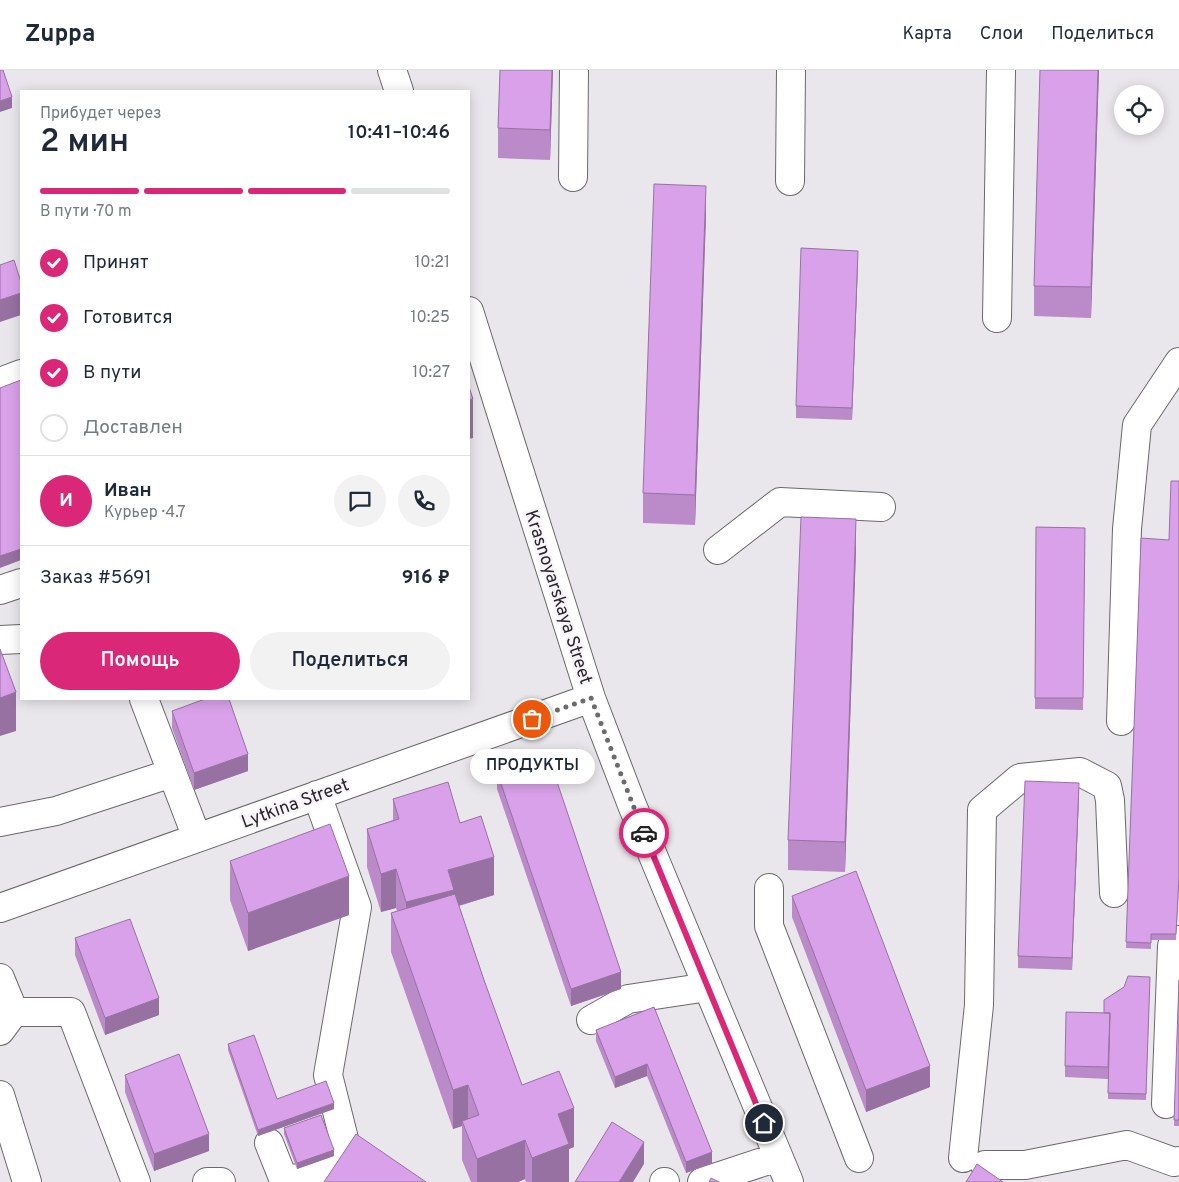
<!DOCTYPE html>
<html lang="ru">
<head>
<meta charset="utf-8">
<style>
	:root { --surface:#fff; --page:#f2f2f3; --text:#1f2937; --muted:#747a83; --line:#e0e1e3; --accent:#db2777 }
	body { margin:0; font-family:Overpass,sans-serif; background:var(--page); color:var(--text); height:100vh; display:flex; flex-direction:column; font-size:19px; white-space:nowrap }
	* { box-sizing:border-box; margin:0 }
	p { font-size:16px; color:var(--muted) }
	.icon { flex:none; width:28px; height:28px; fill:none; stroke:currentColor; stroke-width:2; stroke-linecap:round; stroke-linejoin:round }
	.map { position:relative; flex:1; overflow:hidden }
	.panel { position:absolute; left:20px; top:20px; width:450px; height:610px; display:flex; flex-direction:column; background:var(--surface); border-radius:0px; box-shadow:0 2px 12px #0003 }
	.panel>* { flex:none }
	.tools { position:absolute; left:1114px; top:15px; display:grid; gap:10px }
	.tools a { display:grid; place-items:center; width:50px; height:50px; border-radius:50%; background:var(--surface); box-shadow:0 2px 12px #0003; font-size:25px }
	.pin { position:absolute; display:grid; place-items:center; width:42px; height:42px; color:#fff; margin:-21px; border:2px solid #fff; border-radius:50%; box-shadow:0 1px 5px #0007 }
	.courier { position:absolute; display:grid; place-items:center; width:50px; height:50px; margin:-25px; border:4px solid #db2777; border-radius:50%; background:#fff; color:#222; box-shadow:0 1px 6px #0007 }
	.bubble { position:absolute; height:35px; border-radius:18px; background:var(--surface); box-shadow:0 2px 12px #0003; font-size:16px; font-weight:600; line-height:35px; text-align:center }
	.overview em { font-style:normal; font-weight:600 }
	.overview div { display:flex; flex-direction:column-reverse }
	.overview { display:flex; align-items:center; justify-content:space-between; height:85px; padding:0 20px }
	h1 { font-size:32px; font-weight:600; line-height:38px }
	.bar { display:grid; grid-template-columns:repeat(4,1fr); gap:8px 5px; align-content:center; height:60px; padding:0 20px }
	.bar i { height:6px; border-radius:4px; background:var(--line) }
	.bar .active { background:var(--accent) }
	.bar p { grid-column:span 4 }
	.line { display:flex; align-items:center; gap:12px; padding:0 20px; border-top:1px solid var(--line) }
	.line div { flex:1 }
	.round { display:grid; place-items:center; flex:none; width:52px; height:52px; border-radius:26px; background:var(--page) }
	ol { padding:0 20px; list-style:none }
	li { display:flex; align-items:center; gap:15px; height:55px }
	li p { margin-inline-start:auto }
	li .icon { padding:5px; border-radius:50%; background:var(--accent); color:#fff; stroke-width:4 }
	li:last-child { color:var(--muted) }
	li i { width:28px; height:28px; border:2px solid var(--line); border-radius:50% }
	.cta { display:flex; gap:10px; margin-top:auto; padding:10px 20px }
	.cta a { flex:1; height:58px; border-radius:30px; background:var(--accent); color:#fff; font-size:20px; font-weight:600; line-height:58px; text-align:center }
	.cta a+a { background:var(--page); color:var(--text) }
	header { display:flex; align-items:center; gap:30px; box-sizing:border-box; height:70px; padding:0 25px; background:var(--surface); border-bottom:1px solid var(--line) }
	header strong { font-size:24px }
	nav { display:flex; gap:28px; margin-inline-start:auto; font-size:18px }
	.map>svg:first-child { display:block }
</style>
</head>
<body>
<header>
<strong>Zuppa</strong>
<nav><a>Карта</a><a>Слои</a><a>Поделиться</a></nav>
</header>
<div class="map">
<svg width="1179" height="1112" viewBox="0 0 1179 1112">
	<rect width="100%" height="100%" fill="#eae7ec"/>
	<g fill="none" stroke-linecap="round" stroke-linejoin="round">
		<g stroke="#6b686c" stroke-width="30">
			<path id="minor" d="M 392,0 L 399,21
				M 573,107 L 574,0
				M 790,111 L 791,0
				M 469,241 L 591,628 L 632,735 L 789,1112
				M 997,248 L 1001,0
				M 0,312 L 21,304
				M 718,480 L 780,432 L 881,437
				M 0,520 L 21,513
				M 0,570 L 21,569
				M 144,629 L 197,768
				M 1121,651 L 1127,459 L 1137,355 L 1179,292
				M 0,752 L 56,741 L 172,703
				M 769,818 L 769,856 L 859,1088
				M 0,838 L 591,628
				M 0,908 L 14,942 L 71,942 L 136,1112
				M 591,950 L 628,929 L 708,917
				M 0,961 L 14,942
				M 0,1025 L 27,1112
				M 1166,1034 L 1172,876 L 1179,870
				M 269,1073 L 283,1108 L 309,1109 L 347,1081 L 328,1005 L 357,837 L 317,725
				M 963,1088 L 979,935 L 982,740 L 1020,708 L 1080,702 L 1107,716 L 1110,730 L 1114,823
				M 985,1095 L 1025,1095 L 1127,1075 L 1174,1092 L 1179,1091
				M 207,1112 L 221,1112
				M 664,1112 L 665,1112
				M 702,1112 L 778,1087"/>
		</g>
		<use href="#minor" stroke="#fff" stroke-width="28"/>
	</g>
	<path fill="#bb8ac8" d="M 500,0 L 553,0 L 550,90 L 498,88 L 498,58 Z
		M 1040,0 L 1099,0 L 1091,248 L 1034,246 L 1034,216 Z
		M 706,146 L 695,455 L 643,453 L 643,423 Z
		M 858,192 L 852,350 L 796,348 L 796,336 Z
		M 1036,457 L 1085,458 L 1083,640 L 1035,639 Z
		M 1141,468 L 1179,813 L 1176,870 L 1151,870 L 1151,879 L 1126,878 Z
		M 856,479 L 845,802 L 788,800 L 788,770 Z
		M 172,641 L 248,701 L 194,720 L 172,658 Z
		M 497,702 L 621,919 L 571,936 L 497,719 Z
		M 1079,725 L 1072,900 L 1018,898 L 1018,886 Z
		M 393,729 L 460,753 L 494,825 L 459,836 L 484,910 L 522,1015 L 574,1077 L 569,1079 L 569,1112 L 526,1112 L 525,1109 L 518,1112 L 471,1112 L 462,1090 L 462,1056 L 453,1059 L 391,882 L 391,843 L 397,841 L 396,838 L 381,842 L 367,797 L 367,759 L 393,750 Z
		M 230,791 L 349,845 L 248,881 L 230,830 Z
		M 792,826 L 930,1017 L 866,1042 L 792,847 Z
		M 75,868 L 159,945 L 105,965 L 75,885 Z
		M 1150,907 L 1146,1030 L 1108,1029 L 1108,1009 L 1065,1007 L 1065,996 L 1104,943 Z
		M 1179,910 L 1179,1056 L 1174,1056 Z
		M 654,937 L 712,1093 L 686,1103 L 647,1006 L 615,1018 L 596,971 L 596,960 Z
		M 228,974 L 277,1029 L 334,1039 L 258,1066 L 228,980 Z
		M 125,1005 L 209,1081 L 154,1101 L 125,1022 Z
		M 284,1058 L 334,1086 L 297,1099 L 284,1064 Z"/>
	<path fill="#9871a3" d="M 552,0 L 553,0 L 550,90 L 550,60 Z
		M 1098,0 L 1099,0 L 1091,248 L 1091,217 Z
		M 12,27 L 12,38 L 0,42 L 0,31 Z
		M 706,116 L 706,146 L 695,455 L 695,425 Z
		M 858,181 L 858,192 L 852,350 L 852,338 Z
		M 21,223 L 21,245 L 0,252 L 0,230 Z
		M 473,329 L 473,368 L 469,369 L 469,330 Z
		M 856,449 L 856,479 L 845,802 L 845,772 Z
		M 21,479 L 21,490 L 0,498 L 0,486 Z
		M 16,622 L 16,661 L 0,666 L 0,628 Z
		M 248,684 L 248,701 L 194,720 L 194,703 Z
		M 1079,713 L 1079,725 L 1072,900 L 1072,888 Z
		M 494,787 L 494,825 L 454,837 L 406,870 L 406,832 L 448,800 Z
		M 396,799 L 396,838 L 381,842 L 381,804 Z
		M 349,806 L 349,845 L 248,881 L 248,843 Z
		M 621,902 L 621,919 L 571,936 L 571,919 Z
		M 159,928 L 159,945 L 105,965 L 105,948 Z
		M 647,994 L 647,1006 L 615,1018 L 615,1007 Z
		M 930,996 L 930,1017 L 866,1042 L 866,1020 Z
		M 468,1015 L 468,1054 L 462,1051 L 462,1056 L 453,1059 L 453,1020 Z
		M 334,1033 L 334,1039 L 258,1066 L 258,1060 Z
		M 574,1038 L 574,1077 L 569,1079 L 569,1112 L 532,1112 L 532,1088 L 558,1044 Z
		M 209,1064 L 209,1081 L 154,1101 L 154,1084 Z
		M 525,1070 L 525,1109 L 518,1112 L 477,1112 L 477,1089 Z
		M 644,1072 L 644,1094 L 633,1112 L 619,1112 Z
		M 334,1080 L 334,1086 L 297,1099 L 297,1093 Z
		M 712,1082 L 712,1093 L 686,1103 L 686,1092 Z"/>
	<path fill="#d9a1e9" stroke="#9871a3" d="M 0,0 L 3,0 L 12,27 L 0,31 Z
		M 500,0 L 552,0 L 550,60 L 498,58 Z
		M 1040,0 L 1098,0 L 1091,217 L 1034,216 Z
		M 654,114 L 706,116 L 695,425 L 643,423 Z
		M 801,178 L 858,181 L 852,338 L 796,336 Z
		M 14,190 L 21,212 L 21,223 L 0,230 L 0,195 Z
		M 21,310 L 21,479 L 0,486 L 0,318 Z
		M 469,317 L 473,329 L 469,330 Z
		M 1171,411 L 1179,411 L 1179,807 L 1176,864 L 1151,864 L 1151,873 L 1126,872 L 1141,468 L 1169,470 Z
		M 801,447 L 856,449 L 845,772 L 788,770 Z
		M 1036,457 L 1085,458 L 1083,628 L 1035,628 Z
		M 0,579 L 16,622 L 0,628 Z
		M 205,629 L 229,629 L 248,684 L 194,703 L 172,641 Z
		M 548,685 L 621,902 L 571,919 L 497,702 Z
		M 1025,711 L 1079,713 L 1072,888 L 1018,886 Z
		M 448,712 L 460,753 L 481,746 L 494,787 L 448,800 L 454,820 L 406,832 L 396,799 L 381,804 L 367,759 L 399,749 L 393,729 Z
		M 330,754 L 349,806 L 248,843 L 230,791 Z
		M 856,801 L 930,996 L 866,1020 L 792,826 Z
		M 455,824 L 484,910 L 522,1015 L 559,1001 L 574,1038 L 558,1044 L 569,1074 L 532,1088 L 525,1070 L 477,1089 L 462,1051 L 479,1045 L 468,1015 L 453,1020 L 391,843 Z
		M 130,849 L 159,928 L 105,948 L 75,868 Z
		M 1128,906 L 1150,907 L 1146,1024 L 1108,1023 L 1110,943 L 1104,943 L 1104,930 L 1124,917 Z
		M 1179,910 L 1179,1050 L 1174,1050 Z
		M 654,937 L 712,1082 L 686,1092 L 647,994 L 615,1007 L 596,960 Z
		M 1066,942 L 1110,943 L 1108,997 L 1065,996 Z
		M 254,965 L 277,1029 L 326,1011 L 334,1033 L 258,1060 L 228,974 Z
		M 179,984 L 209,1064 L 154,1084 L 125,1005 Z
		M 321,1045 L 334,1080 L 297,1093 L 284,1058 Z
		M 612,1052 L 644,1072 L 619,1112 L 575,1112 Z
		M 356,1064 L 426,1112 L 324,1112 Z
		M 977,1094 L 1003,1112 L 966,1112 Z
		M 711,1108 L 719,1112 L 709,1112 Z"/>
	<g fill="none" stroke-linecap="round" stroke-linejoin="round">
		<path stroke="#6b6a6d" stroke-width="5" stroke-dasharray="0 9" d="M 532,649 L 591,628 L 644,763"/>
		<path stroke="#db2777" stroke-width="6" d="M 644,763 L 764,1053"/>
	</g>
	<g text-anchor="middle" stroke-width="5" stroke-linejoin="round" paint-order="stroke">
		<g font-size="18" fill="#272628" stroke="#f8f4f9">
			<text transform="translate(559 527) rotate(72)" y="6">Krasnoyarskaya Street</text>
			<text transform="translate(295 733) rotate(-20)" y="6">Lytkina Street</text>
		</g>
	</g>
</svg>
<div class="tools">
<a><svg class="icon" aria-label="locate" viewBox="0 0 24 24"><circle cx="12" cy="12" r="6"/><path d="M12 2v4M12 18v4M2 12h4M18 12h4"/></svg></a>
</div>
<div class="pin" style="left:532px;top:649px;background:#ea580c"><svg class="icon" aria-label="bag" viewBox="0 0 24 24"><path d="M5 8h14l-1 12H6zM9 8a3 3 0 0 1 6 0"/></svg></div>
<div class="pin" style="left:764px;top:1053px;background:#1f2937"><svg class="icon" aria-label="home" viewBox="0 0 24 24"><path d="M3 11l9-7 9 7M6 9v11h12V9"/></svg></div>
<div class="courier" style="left:644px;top:763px"><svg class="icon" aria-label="car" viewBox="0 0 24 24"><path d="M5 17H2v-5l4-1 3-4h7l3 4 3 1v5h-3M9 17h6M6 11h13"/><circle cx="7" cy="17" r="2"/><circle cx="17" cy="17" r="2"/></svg></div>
<div class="bubble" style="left:470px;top:679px;width:125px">ПРОДУКТЫ</div>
<section class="panel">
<div class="overview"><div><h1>2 мин</h1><p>Прибудет через</p></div><em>10:41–10:46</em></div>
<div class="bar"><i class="active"></i><i class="active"></i><i class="active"></i><i></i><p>В пути · 70 m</p></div>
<ol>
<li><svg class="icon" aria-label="check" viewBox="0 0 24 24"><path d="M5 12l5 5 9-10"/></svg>Принят<p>10:21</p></li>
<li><svg class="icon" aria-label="check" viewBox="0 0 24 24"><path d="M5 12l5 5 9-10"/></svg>Готовится<p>10:25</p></li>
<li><svg class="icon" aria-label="check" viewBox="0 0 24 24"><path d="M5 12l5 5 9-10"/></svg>В пути<p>10:27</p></li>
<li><i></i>Доставлен</li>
</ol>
<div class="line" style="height:90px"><b class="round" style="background:var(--accent);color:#fff">И</b><div><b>Иван</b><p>Курьер · 4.7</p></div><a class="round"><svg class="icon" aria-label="chat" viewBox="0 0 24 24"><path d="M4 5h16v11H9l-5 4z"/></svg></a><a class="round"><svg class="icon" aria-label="phone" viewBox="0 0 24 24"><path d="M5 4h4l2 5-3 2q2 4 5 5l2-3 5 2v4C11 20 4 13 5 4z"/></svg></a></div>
<div class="line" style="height:65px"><div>Заказ #5691</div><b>916 ₽</b></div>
<div class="cta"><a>Помощь</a><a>Поделиться</a></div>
</section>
</div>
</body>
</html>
